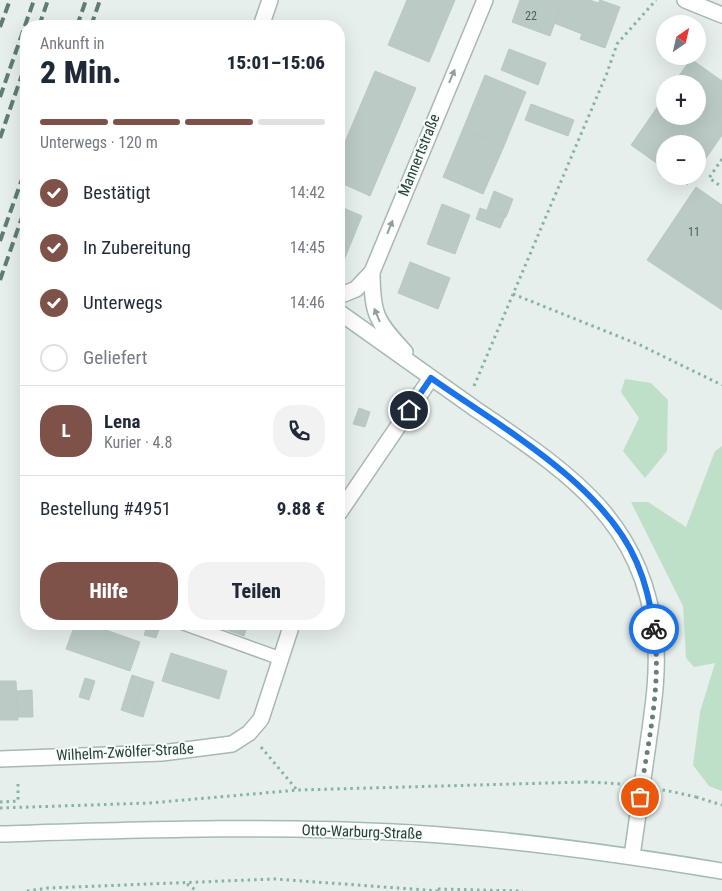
<!DOCTYPE html>
<html lang="de">
<head>
<meta charset="utf-8">
<style>
	:root { --surface:#fff; --page:#f2f2f3; --text:#1f2937; --muted:#747a83; --line:#e0e1e3; --accent:#7f5249 }
	body { margin:0; font-family:"Roboto Condensed",sans-serif; background:var(--page); color:var(--text); height:100vh; display:flex; flex-direction:column; font-size:19px; white-space:nowrap }
	* { box-sizing:border-box; margin:0 }
	p { font-size:16px; color:var(--muted) }
	.icon { flex:none; width:28px; height:28px; fill:none; stroke:currentColor; stroke-width:2; stroke-linecap:round; stroke-linejoin:round }
	.map { position:relative; flex:1; overflow:hidden }
	.side { position:absolute; left:20px; top:20px; width:325px; height:610px; display:flex; flex-direction:column; background:var(--surface); border-radius:20px; box-shadow:0 5px 20px #0002 }
	.side>* { flex:none }
	.needle { width:32px; rotate:34deg }
	.controls { position:absolute; left:656px; top:15px; display:grid; gap:10px }
	.controls a { display:grid; place-items:center; width:50px; height:50px; border-radius:50%; background:var(--surface); box-shadow:0 5px 20px #0002; font-size:25px }
	.pin { position:absolute; display:grid; place-items:center; width:42px; height:42px; color:#fff; margin:-21px; border:2px solid #fff; border-radius:50%; box-shadow:0 1px 5px #0007 }
	.courier { position:absolute; display:grid; place-items:center; width:50px; height:50px; margin:-25px; border:4px solid #1a73e8; border-radius:50%; background:#fff; color:#222; box-shadow:0 1px 6px #0007 }
	.headline em { font-style:normal; font-weight:800 }
	.headline div { display:flex; flex-direction:column-reverse }
	.headline { display:flex; align-items:center; justify-content:space-between; height:85px; padding:0 20px }
	h1 { font-size:32px; font-weight:800; line-height:38px }
	.bar { display:grid; grid-template-columns:repeat(4,1fr); gap:8px 5px; align-content:center; height:60px; padding:0 20px }
	.bar i { height:6px; border-radius:4px; background:var(--line) }
	.bar .on { background:var(--accent) }
	.bar p { grid-column:span 4 }
	.line { display:flex; align-items:center; gap:12px; padding:0 20px; border-top:1px solid var(--line) }
	.line div { flex:1 }
	.round { display:grid; place-items:center; flex:none; width:52px; height:52px; border-radius:20px; background:var(--page) }
	ol { padding:0 20px; list-style:none }
	li { display:flex; align-items:center; gap:15px; height:55px }
	li p { margin-inline-start:auto }
	li .icon { padding:5px; border-radius:50%; background:var(--accent); color:#fff; stroke-width:4 }
	li:last-child { color:var(--muted) }
	li i { width:28px; height:28px; border:2px solid var(--line); border-radius:50% }
	.button { display:flex; gap:10px; margin-top:auto; padding:10px 20px }
	.button a { flex:1; height:58px; border-radius:20px; background:var(--accent); color:#fff; font-size:20px; font-weight:800; line-height:58px; text-align:center }
	.button a+a { background:var(--page); color:var(--text) }
	.map>svg:first-child { display:block }
</style>
</head>
<body>
<div class="map">
<svg width="722" height="891" viewBox="0 0 722 891">
	<rect width="100%" height="100%" fill="#e6efeb"/>
	<path fill="#bfe0c8" d="M 625,379 L 651,383 L 668,400 L 667,451 L 645,478 L 623,451 L 639,418 L 621,392 Z
		M 722,446 L 722,791 L 709,786 L 693,765 L 700,712 L 715,663 L 694,667 L 686,658 L 683,606 L 631,502 L 648,502 L 686,527 L 715,451 Z"/>
	<path fill="#bbcac4" stroke="#b8c9c2" d="M 407,0 L 455,0 L 429,62 L 388,45 Z
		M 520,0 L 563,0 L 550,36 L 512,22 Z
		M 563,0 L 590,0 L 598,3 L 600,0 L 620,7 L 605,48 L 580,39 L 582,34 L 554,23 Z
		M 509,49 L 546,63 L 538,85 L 501,70 Z
		M 691,59 L 722,81 L 722,135 L 698,170 L 698,144 L 665,144 L 665,169 L 631,145 L 665,96 L 665,116 L 698,116 L 698,84 L 673,84 Z
		M 375,71 L 416,88 L 370,196 L 339,182 L 339,156 Z
		M 485,75 L 526,92 L 504,146 L 463,129 Z
		M 531,104 L 574,120 L 568,136 L 525,120 Z
		M 463,129 L 504,146 L 483,194 L 443,177 Z
		M 675,176 L 693,176 L 687,185 Z
		M 696,187 L 722,205 L 722,310 L 647,260 Z
		M 494,191 L 513,199 L 506,217 L 487,210 Z
		M 442,204 L 470,215 L 455,254 L 427,244 Z
		M 339,206 L 362,216 L 340,270 L 339,270 Z
		M 480,208 L 505,217 L 500,228 L 476,219 Z
		M 410,262 L 450,278 L 438,309 L 398,293 Z
		M 359,408 L 370,412 L 365,427 L 353,424 Z
		M 75,624 L 89,624 L 140,642 L 130,671 L 66,649 Z
		M 148,624 L 161,624 L 156,638 L 144,635 Z
		M 210,624 L 248,624 L 244,636 Z
		M 171,653 L 227,671 L 219,699 L 162,681 Z
		M 132,675 L 144,679 L 133,714 L 121,710 Z
		M 85,678 L 95,681 L 89,700 L 79,697 Z
		M 144,679 L 154,682 L 143,717 L 133,714 Z
		M 0,681 L 16,681 L 18,720 L 0,720 Z
		M 32,690 L 33,717 L 18,717 L 17,691 Z"/>
	<g fill="none" stroke-linecap="round" stroke-linejoin="round">
		<g stroke="#a8b8b2" stroke-width="15">
			<path id="service" d="M 185,624 L 279,658"/>
		</g>
		<g stroke="#a8b8b2" stroke-width="18">
			<path id="minor" d="M 685,0 L 722,15
				M 339,513 L 431,378
				M 0,759 L 162,753 L 232,744 L 249,733 L 261,719 L 292,624"/>
		</g>
		<g stroke="#a8b8b2" stroke-width="18">
			<path id="tertiary" d="M 261,26 L 270,0
				M 372,272 C 372,314 376,321 405,352
				M 339,296 L 356,289 L 372,272 L 485,0
				M 339,312 C 384,344 429,376 474,408 C 564,470 642,517 655,635 C 659,671 653,708 648,744 C 643,781 637,819 632,856"/>
		</g>
		<g stroke="#a4bbb3" stroke-width="18">
			<path id="secondary" d="M 0,834 C 137,830 274,825 411,833 C 515,839 619,854 722,871"/>
		</g>
		<path stroke="#86b3a5" stroke-width="3" stroke-dasharray="2.5 4" stroke-linecap="butt" d="M 722,159 L 709,178 L 722,187
			M 513,294 L 640,345 L 722,385
			M 474,386 L 607,73 L 617,44 L 656,0
			M 261,747 L 297,790
			M 696,797 L 722,805
			M 0,802 L 18,801 L 18,782
			M 0,808 L 150,803 L 298,790 L 585,782
			M 187,884 L 197,891
			M 438,889 L 523,891
			M 27,891 L 48,888 L 275,879 L 439,891"/>
		<use href="#service" stroke="#fff" stroke-width="12"/>
		<use href="#minor" stroke="#fff" stroke-width="15"/>
		<use href="#tertiary" stroke="#fff" stroke-width="15"/>
		<use href="#secondary" stroke="#fff" stroke-width="15"/>
		<path stroke="#5f7d75" stroke-width="4" stroke-dasharray="10 5" stroke-linecap="butt" d="M 39,26 L 48,0
			M 77,26 L 86,0
			M 91,26 L 100,0
			M 0,27 L 10,0
			M 0,97 L 34,0
			M 0,138 L 26,63
			M 0,241 L 26,168
			M 0,280 L 26,206"/>
		<path stroke="#86b3a5" stroke-width="3" stroke-dasharray="2.5 4" stroke-linecap="butt" d="M 585,782 C 623,783 659,788 696,797"/>
	</g>
	<defs><path id="oneway-solid" d="M-6-.8H1V-3.2L6.5 0L1 3.2V.8H-6Z" transform="scale(1.25)"/></defs>
	<g fill="#92a09c">
		<use href="#oneway-solid" transform="translate(452 76) rotate(-67)"/>
		<use href="#oneway-solid" transform="translate(390 227) rotate(-68)"/>
		<use href="#oneway-solid" transform="translate(377 315) rotate(-113)"/>
	</g>
	<g fill="none" stroke-linecap="round" stroke-linejoin="round">
		<path stroke="#687f78" stroke-width="5" stroke-dasharray="0 9" d="M 640,797 C 648,742 662,684 654,629"/>
		<path stroke="#1a73e8" stroke-width="6" d="M 409,410 L 431,378 C 499,426 604,484 637,563 C 646,584 651,606 654,629"/>
	</g>
	<g text-anchor="middle" stroke-width="4" stroke-linejoin="round" paint-order="stroke">
		<g font-size="12" fill="#4a645c">
			<text x="531" y="20">22</text>
			<text x="694" y="236">11</text>
		</g>
		<g font-size="15" fill="#24423a" stroke="#f7fbf9">
			<text transform="translate(419 155) rotate(-68)" y="5">Mannertstraße</text>
			<text transform="translate(125 752) rotate(-3)" y="5">Wilhelm-Zwölfer-Straße</text>
			<text transform="translate(362 832) rotate(2)" y="5">Otto-Warburg-Straße</text>
		</g>
	</g>
</svg>
<div class="controls">
<a><svg class="needle" viewBox="-14 -14 28 28"><path d="M0-13l5 13h-10z" fill="#e53935"/><path d="M0 13l5-13h-10z" fill="#747a83"/></svg></a>
<a>+</a>
<a>−</a>
</div>
<div class="pin" style="left:640px;top:797px;background:#ea580c"><svg class="icon" aria-label="bag" viewBox="0 0 24 24"><path d="M5 8h14l-1 12H6zM9 8a3 3 0 0 1 6 0"/></svg></div>
<div class="pin" style="left:409px;top:410px;background:#1f2937"><svg class="icon" aria-label="home" viewBox="0 0 24 24"><path d="M3 11l9-7 9 7M6 9v11h12V9"/></svg></div>
<div class="courier" style="left:654px;top:629px"><svg class="icon" aria-label="bike" viewBox="0 0 24 24"><circle cx="6" cy="16" r="4"/><circle cx="18" cy="16" r="4"/><path d="M6 16l4-8h5l3 8M10 8l3 8H6M13 5h3"/></svg></div>
<section class="side">
<div class="headline"><div><h1>2 Min.</h1><p>Ankunft in</p></div><em>15:01–15:06</em></div>
<div class="bar"><i class="on"></i><i class="on"></i><i class="on"></i><i></i><p>Unterwegs · 120 m</p></div>
<ol>
<li><svg class="icon" aria-label="check" viewBox="0 0 24 24"><path d="M5 12l5 5 9-10"/></svg>Bestätigt<p>14:42</p></li>
<li><svg class="icon" aria-label="check" viewBox="0 0 24 24"><path d="M5 12l5 5 9-10"/></svg>In Zubereitung<p>14:45</p></li>
<li><svg class="icon" aria-label="check" viewBox="0 0 24 24"><path d="M5 12l5 5 9-10"/></svg>Unterwegs<p>14:46</p></li>
<li><i></i>Geliefert</li>
</ol>
<div class="line" style="height:90px"><b class="round" style="background:var(--accent);color:#fff">L</b><div><b>Lena</b><p>Kurier · 4.8</p></div><a class="round"><svg class="icon" aria-label="phone" viewBox="0 0 24 24"><path d="M5 4h4l2 5-3 2q2 4 5 5l2-3 5 2v4C11 20 4 13 5 4z"/></svg></a></div>
<div class="line" style="height:65px"><div>Bestellung #4951</div><b>9.88 €</b></div>
<div class="button"><a>Hilfe</a><a>Teilen</a></div>
</section>
</div>
</body>
</html>
